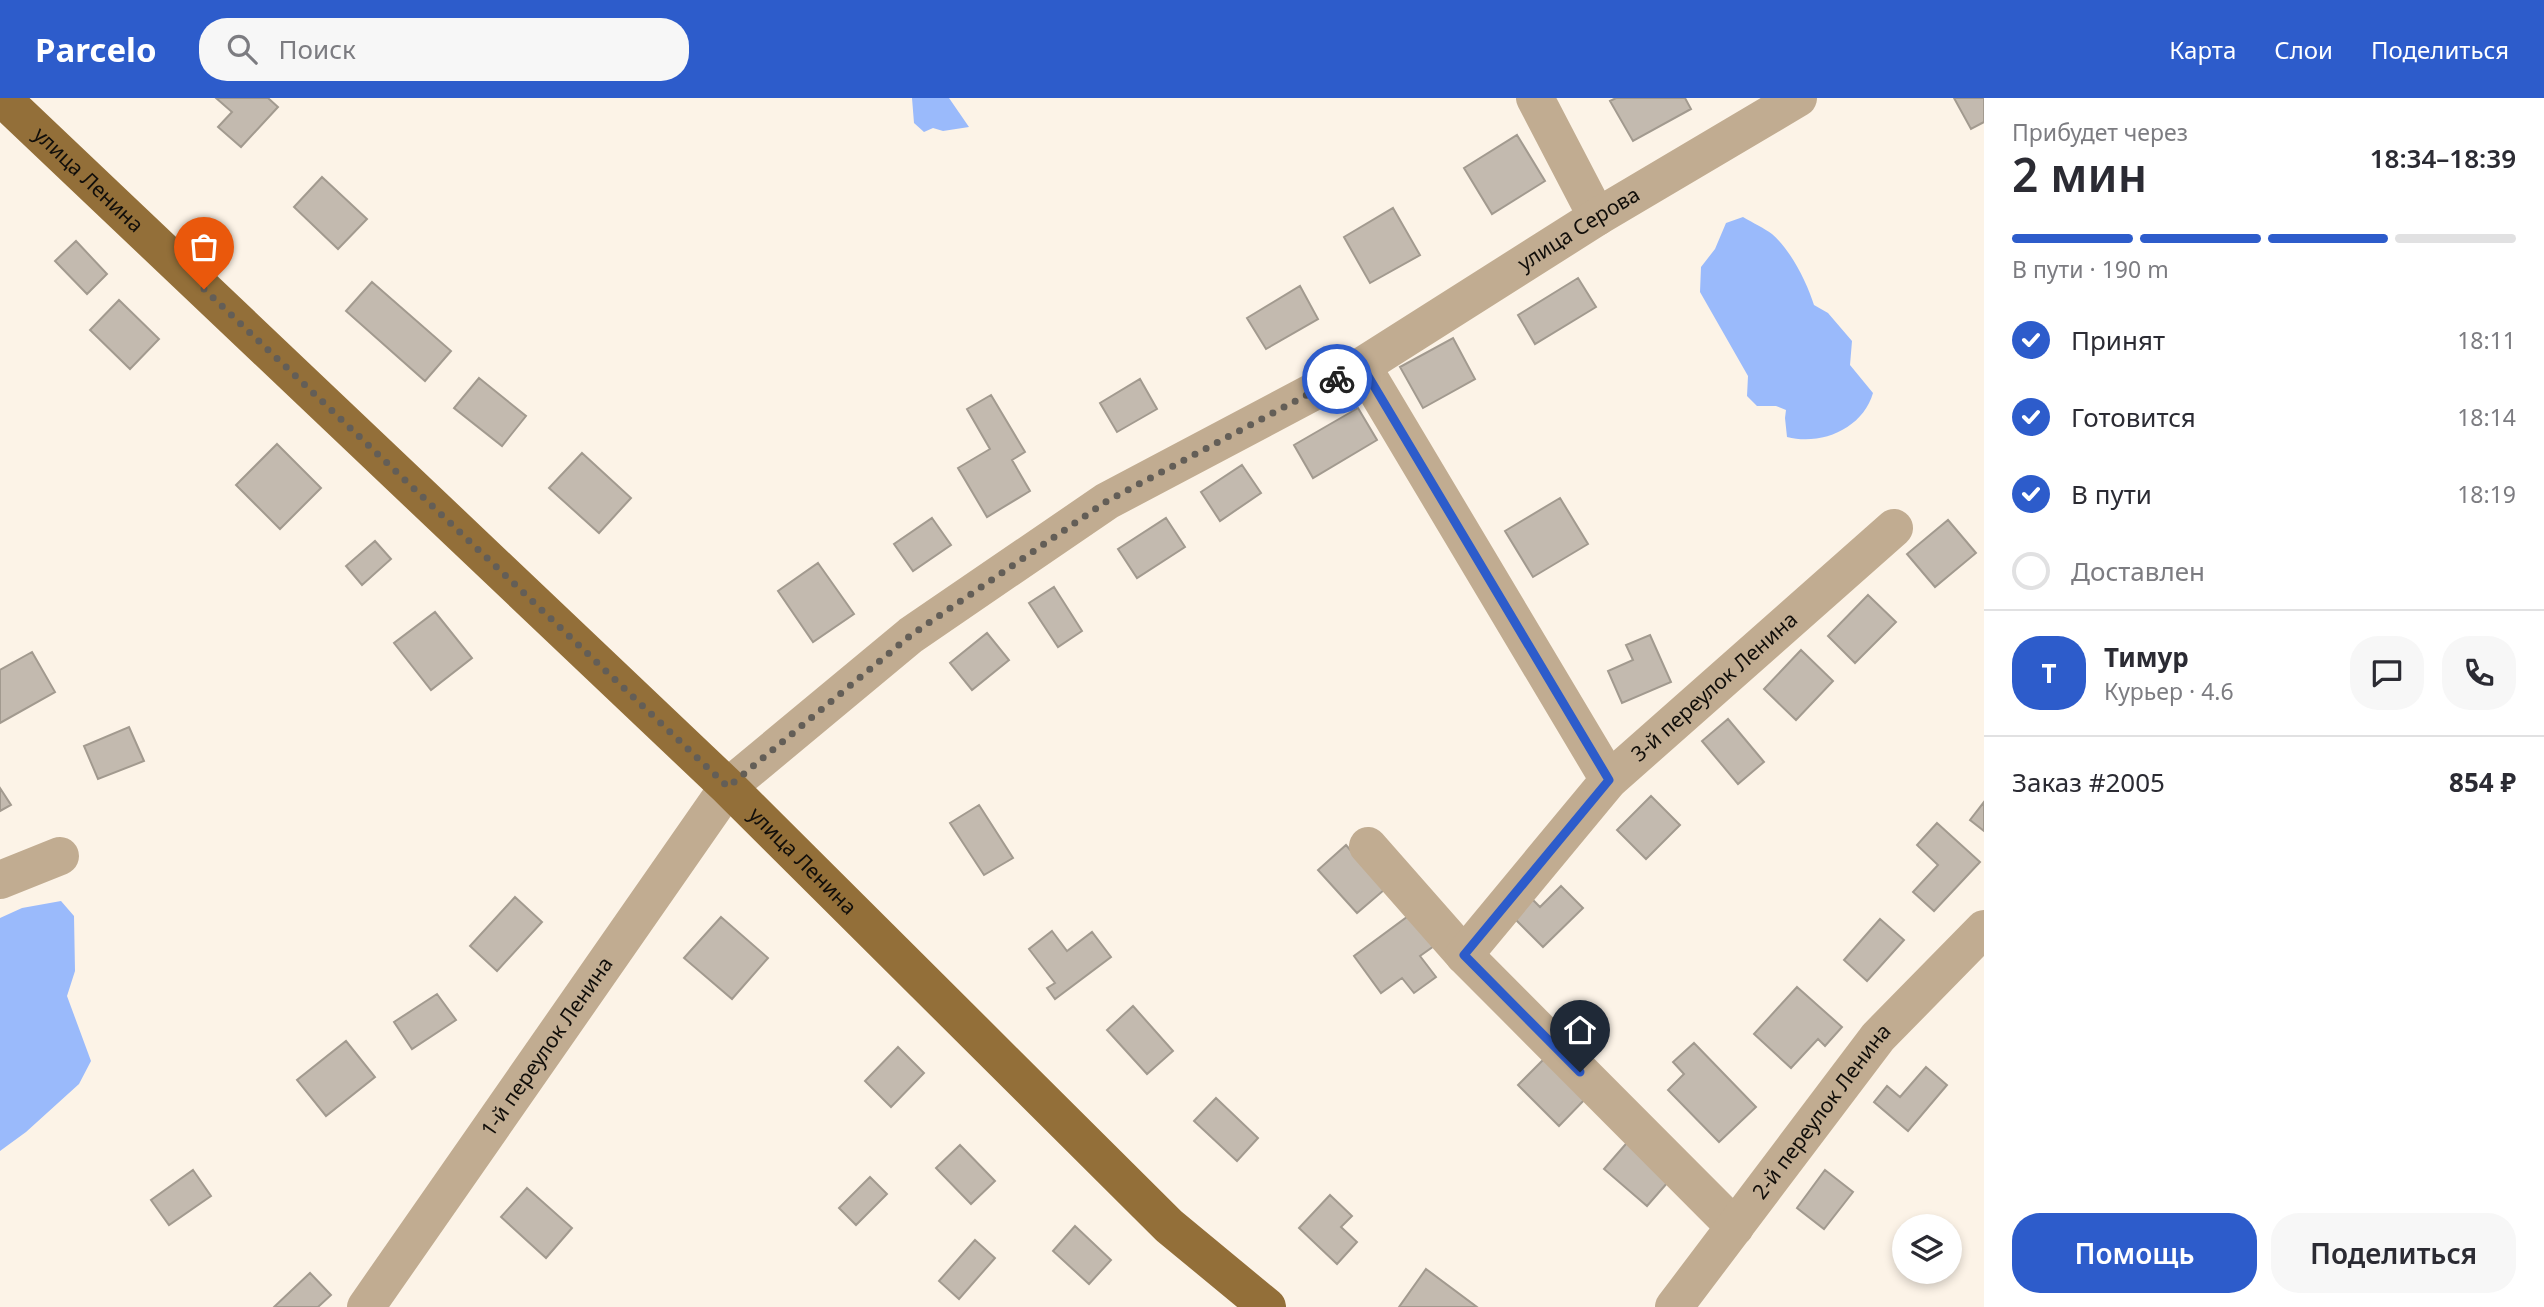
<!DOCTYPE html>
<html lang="ru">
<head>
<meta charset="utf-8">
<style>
	:root { --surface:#fff; --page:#f7f7f7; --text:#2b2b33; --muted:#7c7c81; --line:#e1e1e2; --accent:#2d5ccb }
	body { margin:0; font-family:"Noto Sans",sans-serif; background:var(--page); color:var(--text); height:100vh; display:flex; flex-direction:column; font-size:26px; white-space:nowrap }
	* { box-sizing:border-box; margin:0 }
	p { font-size:23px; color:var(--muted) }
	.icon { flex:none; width:38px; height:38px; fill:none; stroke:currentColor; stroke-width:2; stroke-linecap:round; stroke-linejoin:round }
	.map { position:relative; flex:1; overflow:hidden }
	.panel { display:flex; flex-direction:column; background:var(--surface); width:560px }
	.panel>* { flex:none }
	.controls { position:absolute; left:1892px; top:1116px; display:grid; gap:14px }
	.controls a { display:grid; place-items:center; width:70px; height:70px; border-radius:50%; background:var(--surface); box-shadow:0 4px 10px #0003; font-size:35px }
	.pin { position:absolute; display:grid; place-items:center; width:60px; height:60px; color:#fff; margin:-72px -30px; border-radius:50% 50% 50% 0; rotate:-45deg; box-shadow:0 0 7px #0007 }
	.pin .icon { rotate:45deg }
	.courier { position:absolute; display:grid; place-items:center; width:70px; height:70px; margin:-35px; border:5px solid #2d5ccb; border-radius:50%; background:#fff; color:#222; box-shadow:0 2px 9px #0007 }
	.head em { font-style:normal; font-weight:600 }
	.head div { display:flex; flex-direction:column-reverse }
	.head { display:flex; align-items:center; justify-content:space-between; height:119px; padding:0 28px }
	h1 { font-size:46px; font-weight:600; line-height:52px }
	.bar { display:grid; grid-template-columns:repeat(4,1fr); gap:10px 7px; align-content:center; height:84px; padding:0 28px }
	.bar i { height:9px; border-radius:5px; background:var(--line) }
	.bar .current { background:var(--accent) }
	.bar p { grid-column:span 4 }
	.line { display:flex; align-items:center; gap:18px; padding:0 28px; border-top:2px solid var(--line) }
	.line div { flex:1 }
	.round { display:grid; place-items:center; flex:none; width:74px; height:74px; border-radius:28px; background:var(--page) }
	ol { padding:0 28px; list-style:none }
	li { display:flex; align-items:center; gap:21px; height:77px }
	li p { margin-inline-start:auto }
	li .icon { padding:7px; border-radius:50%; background:var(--accent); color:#fff; stroke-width:4 }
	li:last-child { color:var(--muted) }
	li i { width:38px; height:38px; border:4px solid var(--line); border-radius:50% }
	.button { display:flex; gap:14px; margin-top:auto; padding:14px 28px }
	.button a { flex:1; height:80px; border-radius:28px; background:var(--accent); color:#fff; font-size:28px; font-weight:600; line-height:80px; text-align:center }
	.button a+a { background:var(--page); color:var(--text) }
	header { display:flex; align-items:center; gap:42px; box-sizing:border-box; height:98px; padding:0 35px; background:var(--accent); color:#fff }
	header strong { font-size:33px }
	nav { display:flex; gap:38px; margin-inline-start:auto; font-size:24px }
	.search { width:490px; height:63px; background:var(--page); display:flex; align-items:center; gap:18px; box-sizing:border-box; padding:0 24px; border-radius:28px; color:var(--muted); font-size:26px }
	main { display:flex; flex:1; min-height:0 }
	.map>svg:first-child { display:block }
</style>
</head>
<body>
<header>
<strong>Parcelo</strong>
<div class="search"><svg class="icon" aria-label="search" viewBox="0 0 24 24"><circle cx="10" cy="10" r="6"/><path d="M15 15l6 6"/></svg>Поиск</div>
<nav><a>Карта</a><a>Слои</a><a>Поделиться</a></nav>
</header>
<main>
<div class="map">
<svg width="1984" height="1209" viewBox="0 0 1984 1209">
	<rect width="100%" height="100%" fill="#fcf3e7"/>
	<path fill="#9abafb" d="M 912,0 L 949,0 L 969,29 L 943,33 L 933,30 L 924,34 L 914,25 Z
		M 1743,119 C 1753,125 1764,130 1772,136 C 1791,152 1807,185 1814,207 L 1828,215 L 1852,243 L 1850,267 L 1873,295 C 1863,330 1822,348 1787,339 L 1785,320 L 1786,312 L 1776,308 L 1757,308 L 1747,298 L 1748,278 L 1700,194 L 1701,169 L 1715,151 L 1726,125 Z
		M 61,803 L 74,818 L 75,873 L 67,898 L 91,963 L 79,986 L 26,1034 L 0,1053 L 0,820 L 22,810 Z"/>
	<path fill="#c3baaf" stroke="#a29a8f" stroke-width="2" d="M 216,0 L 268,0 L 278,9 L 241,49 L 218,29 L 232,14 Z
		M 1616,0 L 1685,0 L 1691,11 L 1633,43 L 1610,3 Z
		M 1954,0 L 1984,0 L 1984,24 L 1971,31 Z
		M 1517,37 L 1545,83 L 1492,116 L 1464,70 Z
		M 322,79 L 367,121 L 338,151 L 294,109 Z
		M 1393,110 L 1420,157 L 1370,185 L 1344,139 Z
		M 76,143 L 107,176 L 87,196 L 55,163 Z
		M 1578,180 L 1596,209 L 1535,246 L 1518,217 Z
		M 372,184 L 451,253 L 425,283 L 346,213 Z
		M 1300,188 L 1318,221 L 1266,251 L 1247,220 Z
		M 119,202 L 159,241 L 130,271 L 90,232 Z
		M 1453,240 L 1475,281 L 1423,310 L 1400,269 Z
		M 479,280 L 526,318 L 502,348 L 454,310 Z
		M 1140,281 L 1157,311 L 1117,334 L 1100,305 Z
		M 991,297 L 1025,354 L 1012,362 L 1030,393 L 987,419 L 958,370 L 990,351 L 967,311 Z
		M 1358,310 L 1377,342 L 1313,380 L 1294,347 Z
		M 277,346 L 321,390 L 280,431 L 236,387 Z
		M 582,355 L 631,400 L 599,435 L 549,390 Z
		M 1242,367 L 1261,395 L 1220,423 L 1201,394 Z
		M 1560,400 L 1588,446 L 1533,479 L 1505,433 Z
		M 932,420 L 951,447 L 913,473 L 894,446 Z
		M 1166,420 L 1185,449 L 1137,480 L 1118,451 Z
		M 1948,422 L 1976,455 L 1935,489 L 1907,456 Z
		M 375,443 L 391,461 L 362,487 L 346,468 Z
		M 818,465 L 854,516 L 813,544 L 778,493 Z
		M 1054,489 L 1082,533 L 1058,549 L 1029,505 Z
		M 1868,497 L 1896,524 L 1855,565 L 1828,538 Z
		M 435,514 L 472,560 L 431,592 L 394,545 Z
		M 987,535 L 1009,562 L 972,592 L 950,565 Z
		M 1650,537 L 1671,584 L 1622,605 L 1608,573 L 1633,562 L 1626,547 Z
		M 1801,552 L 1833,583 L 1796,622 L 1764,591 Z
		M 32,554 L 55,594 L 0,625 L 0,572 Z
		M 1728,621 L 1764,664 L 1738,686 L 1702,643 Z
		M 129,629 L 144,663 L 98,681 L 84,648 Z
		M 0,690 L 11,707 L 0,713 Z
		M 1651,698 L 1680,727 L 1646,761 L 1617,732 Z
		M 1984,704 L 1984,733 L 1970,722 Z
		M 979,707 L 1013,760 L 984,777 L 950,725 Z
		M 1937,725 L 1980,764 L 1934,813 L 1913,794 L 1938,767 L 1917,747 Z
		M 1346,747 L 1384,792 L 1357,815 L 1318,772 Z
		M 1561,788 L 1583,810 L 1543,849 L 1509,815 L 1528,797 L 1540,809 Z
		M 515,799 L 542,824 L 497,873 L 470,848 Z
		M 1411,816 L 1434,848 L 1420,858 L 1436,879 L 1414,895 L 1402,880 L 1381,895 L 1354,858 Z
		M 721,819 L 768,860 L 732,901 L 684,860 Z
		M 1880,821 L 1904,842 L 1867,883 L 1844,862 Z
		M 1052,833 L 1067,853 L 1092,834 L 1111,859 L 1055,901 L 1047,890 L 1055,885 L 1029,851 Z
		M 1797,889 L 1842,929 L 1825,948 L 1818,941 L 1791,970 L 1754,936 Z
		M 437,896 L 456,922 L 412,951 L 394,924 Z
		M 1133,908 L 1173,953 L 1147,976 L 1107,932 Z
		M 346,943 L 375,979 L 326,1018 L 297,982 Z
		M 1694,945 L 1756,1009 L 1719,1044 L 1668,992 L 1684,976 L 1673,964 Z
		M 898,949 L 924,975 L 891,1009 L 865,983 Z
		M 1549,956 L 1590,996 L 1559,1028 L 1518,987 Z
		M 1926,969 L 1947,987 L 1908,1033 L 1874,1004 L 1887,988 L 1900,999 Z
		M 1216,1000 L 1258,1040 L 1237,1063 L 1194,1023 Z
		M 1632,1039 L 1675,1076 L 1647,1108 L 1604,1071 Z
		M 960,1047 L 995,1083 L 971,1106 L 936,1070 Z
		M 193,1072 L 211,1098 L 169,1127 L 151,1102 Z
		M 1825,1072 L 1853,1094 L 1824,1131 L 1797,1110 Z
		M 870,1079 L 887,1096 L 856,1127 L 839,1110 Z
		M 527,1090 L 572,1130 L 546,1160 L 501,1119 Z
		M 1330,1097 L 1352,1118 L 1341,1129 L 1357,1144 L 1337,1166 L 1299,1130 Z
		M 1075,1128 L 1111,1162 L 1089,1186 L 1053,1153 Z
		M 975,1142 L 995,1160 L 959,1201 L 939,1183 Z
		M 1426,1171 L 1477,1209 L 1399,1209 Z
		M 310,1175 L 331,1197 L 318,1209 L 274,1209 Z"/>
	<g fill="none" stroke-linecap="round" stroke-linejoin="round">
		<g stroke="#c1ac91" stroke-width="38">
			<path d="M 1535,0 L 1597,119"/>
			<path d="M 1362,268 L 1609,682"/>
			<path d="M 1368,748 L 1464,857 L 1735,1129"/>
			<path d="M 0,782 L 60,758"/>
			<path id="s1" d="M 1464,857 L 1609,682 L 1894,430"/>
			<path id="s2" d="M 366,1209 L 728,689 L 911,537 L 1107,403 L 1362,268 L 1597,119 L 1798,0"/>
			<path id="s3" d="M 1674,1209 L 1878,939 L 1984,831"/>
		</g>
		<path stroke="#936f39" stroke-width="38" id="s4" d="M 2,0 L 728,689 L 1169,1128 L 1267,1209"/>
	</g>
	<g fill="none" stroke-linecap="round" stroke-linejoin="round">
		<path stroke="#635e57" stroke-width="7" stroke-dasharray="0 12.6" d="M 204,191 L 728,689 L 911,537 L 1107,403 L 1337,281"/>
		<path stroke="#2d5ccb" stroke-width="9" d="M 1337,281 L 1362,268 L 1609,682 L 1464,857 L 1580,974"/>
	</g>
	<g text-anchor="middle" stroke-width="7" stroke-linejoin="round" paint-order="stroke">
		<g font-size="21" fill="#110e0a" stroke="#fff">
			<text dy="7" stroke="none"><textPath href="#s4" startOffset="119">улица Ленина</textPath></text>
			<text dy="7" stroke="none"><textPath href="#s2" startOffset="1654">улица Серова</textPath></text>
			<text dy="7" stroke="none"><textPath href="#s1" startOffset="368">3-й переулок Ленина</textPath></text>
			<text dy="7" stroke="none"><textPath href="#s4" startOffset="1106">улица Ленина</textPath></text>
			<text dy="7" stroke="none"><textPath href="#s2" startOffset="317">1-й переулок Ленина</textPath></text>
			<text dy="7" stroke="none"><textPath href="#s3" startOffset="245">2-й переулок Ленина</textPath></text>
		</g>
	</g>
</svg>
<div class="controls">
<a><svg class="icon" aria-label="layers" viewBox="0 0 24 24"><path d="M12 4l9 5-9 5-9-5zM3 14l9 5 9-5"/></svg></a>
</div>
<div class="pin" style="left:204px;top:191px;background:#ea580c"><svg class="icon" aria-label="bag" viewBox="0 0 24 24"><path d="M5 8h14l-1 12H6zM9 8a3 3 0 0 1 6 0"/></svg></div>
<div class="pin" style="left:1580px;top:974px;background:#1f2937"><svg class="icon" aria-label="home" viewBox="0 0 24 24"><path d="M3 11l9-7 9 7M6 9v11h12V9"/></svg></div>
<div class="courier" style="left:1337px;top:281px"><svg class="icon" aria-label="bike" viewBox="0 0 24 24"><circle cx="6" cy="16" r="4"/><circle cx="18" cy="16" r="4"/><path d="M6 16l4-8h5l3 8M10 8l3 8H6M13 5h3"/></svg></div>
</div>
<section class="panel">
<div class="head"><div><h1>2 мин</h1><p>Прибудет через</p></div><em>18:34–18:39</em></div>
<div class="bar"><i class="current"></i><i class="current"></i><i class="current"></i><i></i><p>В пути · 190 m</p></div>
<ol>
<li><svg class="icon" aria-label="check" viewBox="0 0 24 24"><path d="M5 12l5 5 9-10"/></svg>Принят<p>18:11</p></li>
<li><svg class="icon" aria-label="check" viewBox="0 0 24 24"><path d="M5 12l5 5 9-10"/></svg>Готовится<p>18:14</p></li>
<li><svg class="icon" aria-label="check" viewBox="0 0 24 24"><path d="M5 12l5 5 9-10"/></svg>В пути<p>18:19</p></li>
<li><i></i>Доставлен</li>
</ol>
<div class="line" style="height:126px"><b class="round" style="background:var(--accent);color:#fff">Т</b><div><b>Тимур</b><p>Курьер · 4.6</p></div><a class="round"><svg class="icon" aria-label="chat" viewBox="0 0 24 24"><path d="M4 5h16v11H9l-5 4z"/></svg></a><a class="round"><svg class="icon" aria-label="phone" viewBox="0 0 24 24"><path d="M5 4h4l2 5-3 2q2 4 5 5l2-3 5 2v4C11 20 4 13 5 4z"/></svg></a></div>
<div class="line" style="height:91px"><div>Заказ #2005</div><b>854 ₽</b></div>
<div class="button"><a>Помощь</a><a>Поделиться</a></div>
</section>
</main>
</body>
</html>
